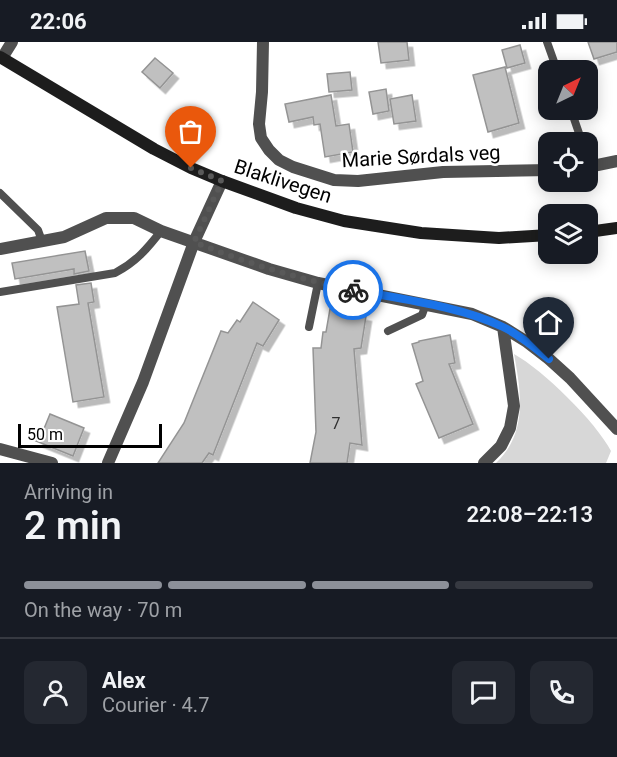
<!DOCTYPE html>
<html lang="en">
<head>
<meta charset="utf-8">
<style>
	:root { --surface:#171b24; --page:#242831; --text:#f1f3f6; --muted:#9ea1a6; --line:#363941; --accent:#8c9099 }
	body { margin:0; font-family:Roboto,sans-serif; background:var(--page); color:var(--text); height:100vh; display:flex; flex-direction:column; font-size:22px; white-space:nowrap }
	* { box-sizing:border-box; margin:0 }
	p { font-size:20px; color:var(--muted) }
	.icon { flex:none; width:33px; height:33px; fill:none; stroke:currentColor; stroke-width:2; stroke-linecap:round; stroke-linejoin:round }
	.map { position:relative; height:421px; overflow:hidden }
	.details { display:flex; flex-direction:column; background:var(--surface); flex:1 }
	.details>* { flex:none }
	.needle { width:39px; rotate:43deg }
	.tools { position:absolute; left:538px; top:18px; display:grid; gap:12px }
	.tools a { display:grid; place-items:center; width:60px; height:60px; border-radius:12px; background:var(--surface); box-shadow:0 3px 15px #0003; font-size:30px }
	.scale { position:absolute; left:18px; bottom:15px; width:144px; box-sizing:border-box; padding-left:6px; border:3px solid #000; border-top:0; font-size:16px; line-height:21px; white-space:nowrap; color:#000; -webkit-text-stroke:4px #fff; paint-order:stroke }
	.pin { position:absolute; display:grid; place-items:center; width:51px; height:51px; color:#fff; margin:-62px -26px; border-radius:50% 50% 50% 0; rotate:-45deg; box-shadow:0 0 6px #0007 }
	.pin .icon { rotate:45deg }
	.courier { position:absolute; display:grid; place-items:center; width:60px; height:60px; margin:-30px; border:4px solid #1a73e8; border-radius:50%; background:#fff; color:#222; box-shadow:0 2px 8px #0007 }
	.head em { font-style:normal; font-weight:600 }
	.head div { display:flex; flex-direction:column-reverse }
	.head { display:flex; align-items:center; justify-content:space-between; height:102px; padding:0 24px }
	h1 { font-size:39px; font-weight:600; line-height:45px }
	.bar { display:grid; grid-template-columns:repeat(4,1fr); gap:9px 6px; align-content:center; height:72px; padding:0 24px }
	.bar i { height:8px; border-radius:4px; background:var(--line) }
	.bar .on { background:var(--accent) }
	.bar p { grid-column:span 4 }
	.line { display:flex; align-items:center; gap:15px; padding:0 24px; border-top:2px solid var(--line) }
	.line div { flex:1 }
	.round { display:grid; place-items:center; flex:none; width:63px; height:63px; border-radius:12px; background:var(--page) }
	.status { display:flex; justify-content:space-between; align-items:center; height:42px; padding:0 30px; background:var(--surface); direction:ltr }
	.status svg { height:16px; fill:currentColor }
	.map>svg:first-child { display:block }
</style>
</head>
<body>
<div class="status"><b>22:06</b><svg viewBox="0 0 49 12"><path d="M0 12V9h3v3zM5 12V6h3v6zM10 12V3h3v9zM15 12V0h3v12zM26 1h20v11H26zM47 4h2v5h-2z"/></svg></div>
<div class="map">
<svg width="617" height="421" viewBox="0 0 617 421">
	<defs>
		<filter id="shadow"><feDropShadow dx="5.5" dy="5.5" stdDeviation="0" flood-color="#0004"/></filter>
	</defs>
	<rect width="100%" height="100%" fill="#fff"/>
	<path fill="#d7d7d7" d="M 514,312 C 543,328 596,380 611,409 L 606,421 L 496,421 C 528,391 521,350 514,312 Z"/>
	<path fill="#c0c0c0" stroke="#949494" stroke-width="1.5" filter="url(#shadow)" d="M 378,0 L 407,0 L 409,18 L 381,21 Z
		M 588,0 L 617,0 L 617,10 L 594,17 Z
		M 520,3 L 525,21 L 507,26 L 502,8 Z
		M 155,16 L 173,31 L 160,46 L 142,30 Z
		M 505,25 L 519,81 L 488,90 L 473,33 Z
		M 350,30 L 352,48 L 329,50 L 327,32 Z
		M 386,47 L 389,69 L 373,72 L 369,50 Z
		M 331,53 L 336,84 L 349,82 L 353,110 L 325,115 L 320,82 L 314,83 L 313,75 L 289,80 L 285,62 Z
		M 412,53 L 416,79 L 394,82 L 390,57 Z
		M 85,209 L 89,229 L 74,232 L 74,227 L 15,237 L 12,221 Z
		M 91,241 L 94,260 L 88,261 L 104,355 L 73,360 L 57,265 L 79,262 L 76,243 Z
		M 253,260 L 279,278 L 263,304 L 257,301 L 213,413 L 209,411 L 202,421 L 158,421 L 184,381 L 221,289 L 228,291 L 237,278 L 240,280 Z
		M 330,267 L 366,274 L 361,306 L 354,307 L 362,403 L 350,401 L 347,421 L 310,421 L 316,390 L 313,306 L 321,306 L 323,290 L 326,290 Z
		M 450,293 L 455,321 L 449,322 L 473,382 L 439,396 L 416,342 L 423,339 L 412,302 L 419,300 L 419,299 Z
		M 50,372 L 84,386 L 73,414 L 36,399 L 41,394 Z"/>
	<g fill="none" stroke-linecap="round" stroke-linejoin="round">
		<path stroke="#505050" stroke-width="8" d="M 547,0 L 557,28
			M 571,68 L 582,100
			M 0,151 L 38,188 L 42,199
			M 0,250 L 115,231 C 136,220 147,207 161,189
			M 309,285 L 318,241
			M 388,289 L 422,273 L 426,262"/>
		<path stroke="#505050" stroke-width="12" d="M 263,0 L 262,50 L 259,82 L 261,96 L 269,108 L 279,118 L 293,125 L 334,138 L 358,139 L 443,130 L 549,128
			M 2,16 L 12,0
			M 588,125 L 617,119
			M 0,207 L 64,195 L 106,176 L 134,176 L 161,189 L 269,227 L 318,241 L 472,272 L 503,285 L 527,300 L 549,317 L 570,336 L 617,387
			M 0,407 L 52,421
			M 108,421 L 143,340 L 194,200 L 222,139
			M 484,421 L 501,404 L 510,386 L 514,364 L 503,285"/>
		<path stroke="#1d1d1d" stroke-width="12" d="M 0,15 L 154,107 L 191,126 L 222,139 L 296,166 L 344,179 L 421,191 L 499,196 L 549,193
			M 588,190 L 617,186"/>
	</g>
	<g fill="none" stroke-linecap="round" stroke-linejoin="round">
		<path stroke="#595959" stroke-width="6" stroke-dasharray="0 10.8" d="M 191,126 L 222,139 L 194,200 C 246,221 299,237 353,248"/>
		<path stroke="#1a73e8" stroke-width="8" d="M 353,248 C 400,257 460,264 503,285 C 520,293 535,306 549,317"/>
	</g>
	<g text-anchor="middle" stroke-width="5" stroke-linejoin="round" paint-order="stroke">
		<g font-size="16" fill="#303030">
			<text x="336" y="387">7</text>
		</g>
		<g font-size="20" fill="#000" stroke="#fff">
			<text transform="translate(421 114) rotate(-3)" y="7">Marie Sørdals veg</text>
			<text transform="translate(283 139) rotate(18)" y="7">Blaklivegen</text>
		</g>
	</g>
</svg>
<div class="tools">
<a><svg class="needle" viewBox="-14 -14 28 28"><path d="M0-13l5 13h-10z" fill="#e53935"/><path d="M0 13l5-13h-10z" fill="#9ea1a6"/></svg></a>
<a><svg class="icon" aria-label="locate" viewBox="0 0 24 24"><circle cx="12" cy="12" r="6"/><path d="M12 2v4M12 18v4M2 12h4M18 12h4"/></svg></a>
<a><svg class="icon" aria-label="layers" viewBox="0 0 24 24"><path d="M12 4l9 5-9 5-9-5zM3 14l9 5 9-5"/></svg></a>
</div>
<div class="scale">50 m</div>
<div class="pin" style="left:191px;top:126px;background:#ea580c"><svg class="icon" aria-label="bag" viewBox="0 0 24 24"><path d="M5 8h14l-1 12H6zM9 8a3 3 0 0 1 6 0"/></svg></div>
<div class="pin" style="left:549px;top:317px;background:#1f2937"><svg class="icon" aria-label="home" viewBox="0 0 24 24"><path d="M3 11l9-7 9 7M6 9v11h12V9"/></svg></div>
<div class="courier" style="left:353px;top:248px"><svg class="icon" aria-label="bike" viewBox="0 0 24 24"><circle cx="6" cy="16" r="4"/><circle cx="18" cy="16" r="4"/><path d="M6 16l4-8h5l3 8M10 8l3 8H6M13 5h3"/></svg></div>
</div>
<section class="details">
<div class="head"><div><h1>2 min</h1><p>Arriving in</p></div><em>22:08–22:13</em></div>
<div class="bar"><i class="on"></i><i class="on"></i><i class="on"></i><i></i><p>On the way · 70 m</p></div>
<div class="line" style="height:108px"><a class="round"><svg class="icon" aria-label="person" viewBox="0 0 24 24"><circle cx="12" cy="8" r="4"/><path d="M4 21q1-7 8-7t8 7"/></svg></a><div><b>Alex</b><p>Courier · 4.7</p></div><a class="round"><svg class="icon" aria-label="chat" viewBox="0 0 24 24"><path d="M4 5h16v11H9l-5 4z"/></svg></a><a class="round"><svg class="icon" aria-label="phone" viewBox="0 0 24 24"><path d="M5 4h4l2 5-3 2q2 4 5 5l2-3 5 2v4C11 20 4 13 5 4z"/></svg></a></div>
</section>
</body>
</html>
